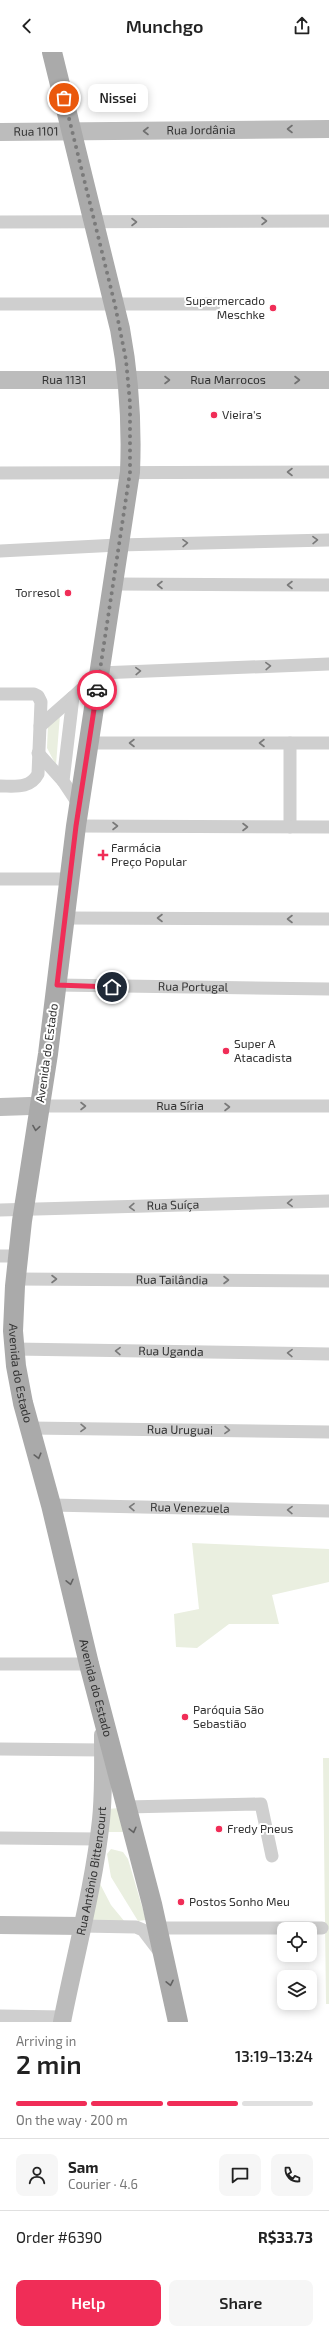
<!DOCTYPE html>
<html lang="en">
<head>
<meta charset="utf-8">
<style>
	:root { --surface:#fff; --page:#f6f6f6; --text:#222; --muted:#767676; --line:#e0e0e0; --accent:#f02d57 }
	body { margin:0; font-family:"Exo 2",sans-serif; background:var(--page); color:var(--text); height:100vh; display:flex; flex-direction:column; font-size:15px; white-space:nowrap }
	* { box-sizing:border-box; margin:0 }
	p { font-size:13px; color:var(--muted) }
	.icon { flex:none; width:22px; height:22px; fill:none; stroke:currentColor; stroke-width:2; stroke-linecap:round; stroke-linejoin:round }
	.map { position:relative; height:1970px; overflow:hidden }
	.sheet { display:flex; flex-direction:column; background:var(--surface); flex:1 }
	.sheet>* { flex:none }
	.buttons { position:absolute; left:277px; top:1870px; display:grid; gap:8px }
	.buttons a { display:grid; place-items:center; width:40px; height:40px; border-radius:8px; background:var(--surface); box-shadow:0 2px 10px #0003; font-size:20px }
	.pin { position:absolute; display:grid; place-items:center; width:34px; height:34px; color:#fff; margin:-17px; border:2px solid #fff; border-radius:50%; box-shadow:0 1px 4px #0007 }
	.courier { position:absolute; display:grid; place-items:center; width:40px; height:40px; margin:-20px; border:3px solid #f02d57; border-radius:50%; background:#fff; color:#222; box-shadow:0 1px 5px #0007 }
	.bubble { position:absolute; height:28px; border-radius:8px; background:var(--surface); box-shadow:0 2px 10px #0003; font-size:13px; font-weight:600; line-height:28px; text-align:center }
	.summary em { font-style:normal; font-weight:600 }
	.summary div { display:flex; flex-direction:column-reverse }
	.summary { display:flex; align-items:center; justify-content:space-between; height:68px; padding:0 16px }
	h1 { font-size:26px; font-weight:600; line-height:30px }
	.bar { display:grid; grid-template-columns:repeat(4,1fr); gap:6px 4px; align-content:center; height:48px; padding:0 16px }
	.bar i { height:5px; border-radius:3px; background:var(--line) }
	.bar .selected { background:var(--accent) }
	.bar p { grid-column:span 4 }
	.line { display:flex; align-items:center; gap:10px; padding:0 16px; border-top:1px solid var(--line) }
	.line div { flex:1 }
	.round { display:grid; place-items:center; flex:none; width:42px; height:42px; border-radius:8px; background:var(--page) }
	.button { display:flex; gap:8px; margin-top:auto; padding:8px 16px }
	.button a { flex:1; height:46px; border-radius:8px; background:var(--accent); color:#fff; font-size:16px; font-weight:600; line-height:46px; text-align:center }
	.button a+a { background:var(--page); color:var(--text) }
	header { display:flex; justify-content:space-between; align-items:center; height:52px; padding:0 16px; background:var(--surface); font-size:18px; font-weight:600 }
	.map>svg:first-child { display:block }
</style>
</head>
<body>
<header><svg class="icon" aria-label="back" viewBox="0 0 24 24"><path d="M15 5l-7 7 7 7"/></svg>Munchgo<svg class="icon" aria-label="share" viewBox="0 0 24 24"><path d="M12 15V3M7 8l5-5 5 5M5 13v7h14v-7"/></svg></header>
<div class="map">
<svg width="329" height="1970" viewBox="0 0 329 1970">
	<rect width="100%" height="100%" fill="#fff"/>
	<path fill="#eaefe0" d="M 60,663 L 56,713 L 47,696 L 48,672 Z
		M 192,1491 L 329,1497 L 329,1530 L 272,1543 L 279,1572 L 229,1572 L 197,1596 L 176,1595 L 174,1562 L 199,1557 Z
		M 323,1706 L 329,1706 L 329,1952 L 326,1952 Z
		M 120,1756 L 127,1780 L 104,1780 L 107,1757 Z
		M 111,1797 L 123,1800 L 128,1807 L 146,1868 L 138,1869 L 111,1825 L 107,1802 Z
		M 97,1826 L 111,1853 L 125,1870 L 88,1869 Z"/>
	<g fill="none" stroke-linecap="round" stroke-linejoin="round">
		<g stroke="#cfcfcf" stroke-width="13">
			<path d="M 0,170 L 329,169"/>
			<path d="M 0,252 L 215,252"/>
			<path d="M 0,421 L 329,420"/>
			<path d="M 0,499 L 118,493 L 329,488"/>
			<path d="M 113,532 L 329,533"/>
			<path d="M 0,642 L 34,642 L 38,644 L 41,650 L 38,722 C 30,737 15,734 0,734"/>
			<path d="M 40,674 L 73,645"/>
			<path d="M 89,691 L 329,691"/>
			<path d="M 290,691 L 290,775"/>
			<path d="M 38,701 L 63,729"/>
			<path d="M 79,753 L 63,729 L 73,645 L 99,621 L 329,612"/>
			<path d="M 76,774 L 329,775"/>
			<path d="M 0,827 L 70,827"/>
			<path d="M 66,866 L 329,867"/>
			<path id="s1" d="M 57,933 L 329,937"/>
			<path id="s2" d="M 32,1054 L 329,1054"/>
			<path id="s3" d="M 0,1158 L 329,1149"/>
			<path d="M 0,1204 L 18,1204"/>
			<path id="s4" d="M 15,1227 L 329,1229"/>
			<path id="s5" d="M 14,1297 L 329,1302"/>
			<path id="s6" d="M 30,1376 L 329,1380"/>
			<path id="s7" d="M 51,1453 L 329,1459"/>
			<path d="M 0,1612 L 89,1612"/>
			<path d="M 0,1697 L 103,1698"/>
			<path d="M 127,1755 L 261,1752 L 272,1804"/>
			<path d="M 0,1786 L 98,1787"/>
			<path d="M 82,1874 L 136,1875 L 143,1878 L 159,1899"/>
			<path d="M 158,1876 L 322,1876"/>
			<path d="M 0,1964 L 63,1965"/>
		</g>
		<g stroke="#bcbcbc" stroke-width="18">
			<path id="s8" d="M 0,80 L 329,77"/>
			<path id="s9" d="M 0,328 L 329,328"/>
			<path d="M 0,1055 L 30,1054"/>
			<path d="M 0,1873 L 82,1874"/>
			<path id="s10" d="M 62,1970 C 75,1904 94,1834 101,1768 C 104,1739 103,1711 103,1683"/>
		</g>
		<path stroke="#aaa" stroke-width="20" id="s11" d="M 52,0 L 120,277 C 129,325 132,372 130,420 L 76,774 L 48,1002 L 22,1169 L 15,1234 L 13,1279 L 16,1314 L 23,1351 L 51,1453 L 89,1612 L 152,1852 L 178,1970"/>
	</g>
	<defs><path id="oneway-chevron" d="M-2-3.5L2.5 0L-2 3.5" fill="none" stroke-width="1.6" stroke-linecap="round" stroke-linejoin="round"/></defs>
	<g stroke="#707070">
		<use href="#oneway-chevron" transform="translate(290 77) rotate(180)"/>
		<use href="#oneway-chevron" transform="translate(146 79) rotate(180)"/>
		<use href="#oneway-chevron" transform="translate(167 328)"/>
		<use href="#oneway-chevron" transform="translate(297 328)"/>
	</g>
	<g stroke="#797979">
		<use href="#oneway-chevron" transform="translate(264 169)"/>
		<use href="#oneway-chevron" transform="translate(134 170)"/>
		<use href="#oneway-chevron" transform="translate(290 420) rotate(180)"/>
		<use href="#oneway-chevron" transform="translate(315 488) rotate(-1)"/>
		<use href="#oneway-chevron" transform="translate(185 491) rotate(-1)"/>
		<use href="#oneway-chevron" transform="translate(160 533) rotate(-180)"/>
		<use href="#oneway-chevron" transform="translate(290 533) rotate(-180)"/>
		<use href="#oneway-chevron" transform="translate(268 614) rotate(-2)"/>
		<use href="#oneway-chevron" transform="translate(138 619) rotate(-2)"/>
		<use href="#oneway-chevron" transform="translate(132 691) rotate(-180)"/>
		<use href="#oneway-chevron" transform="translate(262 691) rotate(-180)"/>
		<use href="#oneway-chevron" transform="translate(115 774)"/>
		<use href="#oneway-chevron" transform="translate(245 775)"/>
		<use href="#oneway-chevron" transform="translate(160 866) rotate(-180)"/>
		<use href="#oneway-chevron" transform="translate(290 867) rotate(-180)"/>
		<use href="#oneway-chevron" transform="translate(83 1054)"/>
		<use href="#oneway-chevron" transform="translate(227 1055)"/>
		<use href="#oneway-chevron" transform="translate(290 1151) rotate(178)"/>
		<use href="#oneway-chevron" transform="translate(132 1155) rotate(178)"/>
		<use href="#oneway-chevron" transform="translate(54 1227)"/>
		<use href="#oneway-chevron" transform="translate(226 1228)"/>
		<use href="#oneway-chevron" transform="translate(118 1299) rotate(-179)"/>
		<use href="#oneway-chevron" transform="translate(290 1301) rotate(-179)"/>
		<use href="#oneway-chevron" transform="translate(83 1376) rotate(1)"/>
		<use href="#oneway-chevron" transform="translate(227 1378) rotate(1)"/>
		<use href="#oneway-chevron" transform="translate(132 1455) rotate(-179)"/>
		<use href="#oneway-chevron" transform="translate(290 1458) rotate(-179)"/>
	</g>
	<g stroke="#626262">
		<use href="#oneway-chevron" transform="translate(36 1076) rotate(99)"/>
		<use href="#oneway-chevron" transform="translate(38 1404) rotate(75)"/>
		<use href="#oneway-chevron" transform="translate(70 1530) rotate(77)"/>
		<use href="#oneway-chevron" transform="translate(133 1778) rotate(76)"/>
		<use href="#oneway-chevron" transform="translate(170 1931) rotate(78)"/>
	</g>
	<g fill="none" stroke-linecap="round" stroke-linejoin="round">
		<path stroke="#7a7a7a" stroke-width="4" stroke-dasharray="0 7.2" d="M 64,46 L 115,253 L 126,308 L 130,351 L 130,420 L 97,638"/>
		<path stroke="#f02d57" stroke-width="5" d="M 97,638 L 76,774 L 57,933 L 112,935"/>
	</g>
	<g fill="#f02d57" stroke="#fff" stroke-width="1.5">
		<circle cx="273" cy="256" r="4"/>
		<circle cx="214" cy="363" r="4"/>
		<circle cx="68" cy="541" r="4"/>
		<path d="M101 797h4v4h4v4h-4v4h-4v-4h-4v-4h4z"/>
		<circle cx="226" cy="999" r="4"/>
		<circle cx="185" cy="1665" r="4"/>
		<circle cx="219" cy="1777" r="4"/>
		<circle cx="181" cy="1850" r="4"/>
	</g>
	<g text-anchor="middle" stroke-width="4" stroke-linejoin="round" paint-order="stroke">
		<g font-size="12" fill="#323232" stroke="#fff">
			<text dy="4" stroke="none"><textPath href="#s8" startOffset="201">Rua Jordânia</textPath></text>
			<text dy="4" stroke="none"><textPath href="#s8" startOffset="36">Rua 1101</textPath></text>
			<text dy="4" stroke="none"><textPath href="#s9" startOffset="64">Rua 1131</textPath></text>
			<text dy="4" stroke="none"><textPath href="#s9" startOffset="228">Rua Marrocos</textPath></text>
			<text dy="4" stroke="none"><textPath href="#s1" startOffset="136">Rua Portugal</textPath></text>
			<text transform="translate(47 1001) rotate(-82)" y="4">Avenida do Estado</text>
			<text dy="4" stroke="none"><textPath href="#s2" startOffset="148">Rua Síria</textPath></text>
			<text dy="4" stroke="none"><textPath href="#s3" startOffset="173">Rua Suíça</textPath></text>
			<text dy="4" stroke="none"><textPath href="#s4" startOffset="157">Rua Tailândia</textPath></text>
			<text dy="4" stroke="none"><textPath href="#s5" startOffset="157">Rua Uganda</textPath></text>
			<text dy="4" stroke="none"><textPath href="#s11" startOffset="1339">Avenida do Estado</textPath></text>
			<text dy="4" stroke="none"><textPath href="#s6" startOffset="150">Rua Uruguai</textPath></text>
			<text dy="4" stroke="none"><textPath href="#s7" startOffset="139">Rua Venezuela</textPath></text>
			<text dy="4" stroke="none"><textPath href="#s11" startOffset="1663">Avenida do Estado</textPath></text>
			<text dy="4" stroke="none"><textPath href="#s10" startOffset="154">Rua Antônio Bittencourt</textPath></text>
		</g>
		<g font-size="12" fill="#323232" stroke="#fff" text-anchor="start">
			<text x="265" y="253" text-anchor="end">Supermercado<tspan x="265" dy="14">Meschke</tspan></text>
			<text x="222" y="367">Vieira's</text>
			<text x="60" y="545" text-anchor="end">Torresol</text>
			<text x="111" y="800">Farmácia<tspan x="111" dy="14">Preço Popular</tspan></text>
			<text x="234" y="996">Super A<tspan x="234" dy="14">Atacadista</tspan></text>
			<text x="193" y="1662">Paróquia São<tspan x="193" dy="14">Sebastião</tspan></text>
			<text x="227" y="1781">Fredy Pneus</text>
			<text x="189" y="1854">Postos Sonho Meu</text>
		</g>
	</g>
</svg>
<div class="buttons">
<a><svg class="icon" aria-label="locate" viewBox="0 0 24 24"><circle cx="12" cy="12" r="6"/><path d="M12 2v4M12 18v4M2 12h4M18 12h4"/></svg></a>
<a><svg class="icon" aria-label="layers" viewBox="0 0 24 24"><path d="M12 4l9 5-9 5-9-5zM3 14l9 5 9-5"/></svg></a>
</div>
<div class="pin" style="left:64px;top:46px;background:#ea580c"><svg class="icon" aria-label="bag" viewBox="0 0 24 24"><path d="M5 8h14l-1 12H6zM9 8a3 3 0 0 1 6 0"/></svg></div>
<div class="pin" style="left:112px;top:935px;background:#1f2937"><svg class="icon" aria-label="home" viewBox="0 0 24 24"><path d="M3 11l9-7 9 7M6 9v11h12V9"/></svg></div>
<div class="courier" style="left:97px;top:638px"><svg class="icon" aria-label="car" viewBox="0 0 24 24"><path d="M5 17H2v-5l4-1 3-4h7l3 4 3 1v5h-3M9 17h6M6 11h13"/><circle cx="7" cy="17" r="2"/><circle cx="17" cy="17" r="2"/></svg></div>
<div class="bubble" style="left:88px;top:32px;width:60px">Nissei</div>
</div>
<section class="sheet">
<div class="summary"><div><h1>2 min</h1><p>Arriving in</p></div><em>13:19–13:24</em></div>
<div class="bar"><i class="selected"></i><i class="selected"></i><i class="selected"></i><i></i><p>On the way · 200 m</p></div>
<div class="line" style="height:72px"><a class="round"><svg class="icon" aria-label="person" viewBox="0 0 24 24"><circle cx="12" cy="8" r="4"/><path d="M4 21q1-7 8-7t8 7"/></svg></a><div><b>Sam</b><p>Courier · 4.6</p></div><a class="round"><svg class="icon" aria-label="chat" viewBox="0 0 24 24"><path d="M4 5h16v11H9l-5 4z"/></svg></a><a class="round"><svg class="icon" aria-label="phone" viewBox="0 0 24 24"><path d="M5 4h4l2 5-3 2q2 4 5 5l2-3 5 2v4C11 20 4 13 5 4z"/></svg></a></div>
<div class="line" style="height:52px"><div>Order #6390</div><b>R$33.73</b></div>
<div class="button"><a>Help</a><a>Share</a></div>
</section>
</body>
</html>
